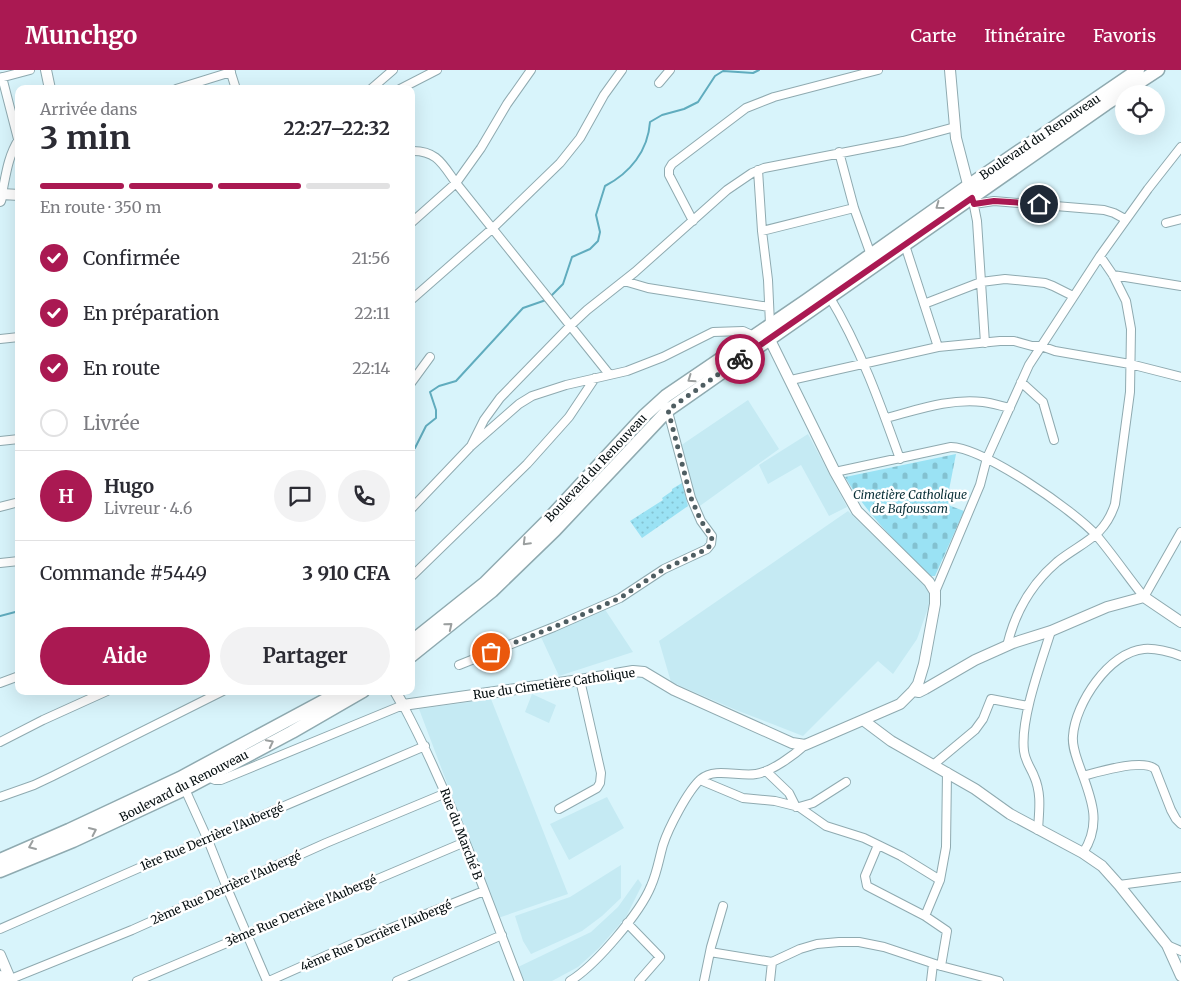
<!DOCTYPE html>
<html lang="fr">
<head>
<meta charset="utf-8">
<style>
	:root { --surface:#fff; --page:#f2f2f3; --text:#2b2b33; --muted:#7c7c81; --line:#e1e1e2; --accent:#aa1952 }
	body { margin:0; font-family:Merriweather,serif; background:var(--page); color:var(--text); height:100vh; display:flex; flex-direction:column; font-size:19px; white-space:nowrap }
	* { box-sizing:border-box; margin:0 }
	p { font-size:16px; color:var(--muted) }
	.icon { flex:none; width:28px; height:28px; fill:none; stroke:currentColor; stroke-width:2; stroke-linecap:round; stroke-linejoin:round }
	.map { position:relative; flex:1; overflow:hidden }
	.side { position:absolute; left:15px; top:15px; width:400px; height:610px; display:flex; flex-direction:column; background:var(--surface); border-radius:10px; box-shadow:0 5px 20px #0002 }
	.side>* { flex:none }
	.fabs { position:absolute; left:1115px; top:15px; display:grid; gap:10px }
	.fabs a { display:grid; place-items:center; width:50px; height:50px; border-radius:50%; background:var(--surface); box-shadow:0 5px 20px #0002; font-size:25px }
	.pin { position:absolute; display:grid; place-items:center; width:42px; height:42px; color:#fff; margin:-21px; border:2px solid #fff; border-radius:50%; box-shadow:0 1px 5px #0007 }
	.courier { position:absolute; display:grid; place-items:center; width:50px; height:50px; margin:-25px; border:4px solid #aa1952; border-radius:50%; background:#fff; color:#222; box-shadow:0 1px 6px #0007 }
	.overview em { font-style:normal; font-weight:700 }
	.overview div { display:flex; flex-direction:column-reverse }
	.overview { display:flex; align-items:center; justify-content:space-between; height:85px; padding:0 25px }
	h1 { font-size:32px; font-weight:700; line-height:38px }
	.bar { display:grid; grid-template-columns:repeat(4,1fr); gap:8px 5px; align-content:center; height:60px; padding:0 25px }
	.bar i { height:6px; border-radius:4px; background:var(--line) }
	.bar .current { background:var(--accent) }
	.bar p { grid-column:span 4 }
	.line { display:flex; align-items:center; gap:12px; padding:0 25px; border-top:1px solid var(--line) }
	.line div { flex:1 }
	.round { display:grid; place-items:center; flex:none; width:52px; height:52px; border-radius:26px; background:var(--page) }
	ol { padding:0 25px; list-style:none }
	li { display:flex; align-items:center; gap:15px; height:55px }
	li p { margin-inline-start:auto }
	li .icon { padding:5px; border-radius:50%; background:var(--accent); color:#fff; stroke-width:4 }
	li:last-child { color:var(--muted) }
	li i { width:28px; height:28px; border:2px solid var(--line); border-radius:50% }
	.action { display:flex; gap:10px; margin-top:auto; padding:10px 25px }
	.action a { flex:1; height:58px; border-radius:30px; background:var(--accent); color:#fff; font-size:20px; font-weight:700; line-height:58px; text-align:center }
	.action a+a { background:var(--page); color:var(--text) }
	header { display:flex; align-items:center; gap:30px; box-sizing:border-box; height:70px; padding:0 25px; background:var(--accent); color:#fff }
	header strong { font-size:24px }
	nav { display:flex; gap:28px; margin-inline-start:auto; font-size:18px }
	.map>svg:first-child { display:block }
</style>
</head>
<body>
<header>
<strong>Munchgo</strong>
<nav><a>Carte</a><a>Itinéraire</a><a>Favoris</a></nav>
</header>
<div class="map">
<svg width="1181" height="911" viewBox="0 0 1181 911">
	<defs>
		<pattern id="cemetery-stones" width="16" height="16" patternUnits="userSpaceOnUse" patternTransform="scale(1.25)"><rect width="16" height="16" fill="#9ae2f4"/><path d="M2 7V4a2 2 0 0 1 4 0v3zM10 15v-3a2 2 0 0 1 4 0v3z" fill="#83c1d0"/></pattern>
		<pattern id="park-dots" width="8" height="8" patternUnits="userSpaceOnUse" patternTransform="scale(1.25)"><rect width="8" height="8" fill="#9ae2f4"/><path d="M2 2h.1M6 6h.1" fill="none" stroke="#83c1d0" stroke-width="1.8" stroke-linecap="round"/></pattern>
	</defs>
	<rect width="100%" height="100%" fill="#d8f4fb"/>
	<path fill="#c5eaf3" d="M 748,330 L 779,379 L 697,438 L 680,376 Z
		M 808,364 L 847,437 L 829,446 L 801,395 L 768,414 L 759,395 Z
		M 848,441 L 933,524 L 917,569 L 893,604 L 878,591 L 803,666 L 736,640 L 671,612 L 659,571 Z
		M 604,538 L 633,582 L 559,606 L 541,567 Z
		M 532,624 L 556,635 L 549,653 L 525,642 Z
		M 491,629 L 568,824 L 498,848 L 419,639 Z
		M 607,727 L 624,758 L 569,790 L 550,754 Z
		M 621,795 L 621,828 L 602,846 L 582,861 L 531,884 L 523,871 L 515,846 L 570,827 Z
		M 638,809 L 642,815 L 626,847 L 599,878 L 578,897 L 552,911 L 522,911 L 516,898 L 591,862 L 618,837 Z"/>
	<path fill="url(#cemetery-stones)" d="M 956,384 L 949,420 L 948,435 L 964,441 L 935,506 L 931,506 C 899,476 867,444 845,407 Z"/>
	<path fill="url(#park-dots)" d="M 682,413 L 688,436 L 642,468 L 630,451 L 663,430 L 662,428 L 672,421 L 672,419 Z"/>
	<g fill="none" stroke-linecap="round" stroke-linejoin="round">
		<path stroke="#60acbe" stroke-width="2" d="M 550,227 L 563,214 L 572,187 L 590,179 L 598,171 L 600,162 L 596,145 L 605,116 C 630,103 648,81 650,52 L 662,45 L 684,39 L 698,32 L 715,6 L 723,1 L 753,3 L 759,0
			M 411,380 L 415,378 L 426,356 L 436,348 L 436,340 L 430,322 L 439,316 L 456,311 L 523,238 L 546,230
			M 0,546 L 19,541"/>
		<g stroke="#8faab0" stroke-width="10">
			<path id="minor" d="M 230,0 L 236,19
				M 2,7 L 18,69
				M 0,8 L 30,0
				M 659,13 L 670,0
				M 176,19 L 231,2
				M 371,19 L 393,0
				M 400,19 L 437,0
				M 411,81 C 437,80 443,95 456,113 L 609,304
				M 839,82 L 854,138 L 871,185
				M 758,100 L 762,161 L 768,210 L 770,254
				M 0,123 L 2,124 C 6,104 8,86 19,69
				M 973,131 L 977,151 L 985,273
				M 974,134 L 994,131 L 1104,140 L 1114,143 L 1125,149
				M 693,151 L 669,105 L 669,99 L 672,94 L 746,38 L 774,27 L 878,0
				M 411,153 L 456,113 L 481,78 L 507,34 L 531,0
				M 1166,153 L 1181,149
				M 762,161 L 854,138
				M 904,172 L 938,277
				M 1113,205 L 1181,216
				M 624,211 L 648,218 L 769,237
				M 829,226 C 860,277 880,333 900,389
				M 411,230 L 493,158 L 560,93 L 580,68 L 604,25 L 622,0
				M 924,234 L 981,212 L 1005,209 L 1045,213 L 1053,216 L 1073,226
				M 0,269 L 19,267
				M 791,310 L 938,277 L 1000,271 L 1014,271 L 1032,276 L 1041,276 L 1055,281 L 1130,294 L 1181,307
				M 1021,312 L 1043,332 L 1054,370
				M 411,313 L 430,287
				M 886,348 C 917,340 950,328 983,332 C 992,333 1001,336 1010,338
				M 0,371 L 19,369
				M 471,376 L 484,350 L 500,328 L 571,255 L 587,240 L 635,202 L 727,120 L 752,103 L 764,98 L 903,71 L 955,57
				M 835,402 L 951,377 C 984,378 1075,441 1097,466 C 1113,485 1128,507 1144,527 L 1181,462
				M 0,437 L 19,432
				M 411,439 L 471,376 L 519,334 L 532,326 L 566,315 L 627,301 L 663,287 L 713,262 L 743,261 L 754,266 L 756,269
				M 0,493 L 19,491
				M 411,507 L 527,394 L 569,347 L 595,308
				M 935,522 L 980,415 L 987,388 L 1029,295 L 1100,186 L 1148,119 L 1181,77
				M 1007,576 C 1015,542 1030,515 1057,492 C 1082,472 1104,468 1115,434 L 1130,322 L 1131,259 L 1126,231 L 1113,205 L 1100,186
				M 459,595 L 554,557 L 620,528 L 664,499 L 707,479 L 711,474 L 712,466 L 701,451 L 691,428 L 667,338
				M 0,613 L 19,606
				M 0,672 L 43,650 L 107,621
				M 933,695 L 975,660 L 983,649 L 991,629 L 1028,636
				M 766,701 L 789,723 L 796,737
				M 1083,706 C 1098,702 1143,688 1155,699 L 1171,740 L 1176,749 L 1181,754
				M 208,707 L 215,710 L 221,710 L 403,635 C 450,723 483,818 519,911
				M 700,710 L 743,728 L 775,731 L 799,737 L 826,756 L 864,768 L 901,786 L 940,810 L 925,846 L 867,816 L 865,806 L 878,775
				M 184,717 L 208,770 L 227,818 L 267,911
				M 0,727 L 34,715 L 53,706 L 223,621
				M 799,737 L 813,733 L 846,712
				M 559,739 L 597,718 L 600,713 L 601,703 L 580,610
				M 1038,760 C 1039,741 1042,724 1034,706 C 1031,698 1025,691 1024,681 C 1020,649 1041,593 1051,561
				M 1083,783 C 1104,751 1089,724 1078,692 C 1075,683 1072,675 1073,666 C 1075,634 1109,582 1144,579 C 1156,578 1170,582 1181,586
				M 940,810 L 946,777 L 947,702
				M 1119,815 L 1181,807
				M 925,846 L 947,861 L 941,896
				M 627,853 L 660,887 L 639,911
				M 0,859 L 139,798 L 425,676
				M 1167,875 L 1181,881
				M 710,882 L 772,892 L 800,879 L 817,874 L 839,872 L 859,872 L 884,877 L 941,896 L 999,911
				M 6,911 L 132,860 L 326,773 L 446,723
				M 137,911 L 465,772
				M 269,911 L 361,870 L 484,821
				M 397,911 L 502,865
				M 570,911 C 596,895 640,843 651,816 C 657,803 659,789 663,775 C 668,759 688,720 701,709 C 715,697 739,707 756,704 C 771,702 794,685 805,675
				M 704,911 L 711,877 L 723,836
				M 770,911 L 772,892
				M 931,911 L 933,894"/>
		</g>
		<g stroke="#8faab0" stroke-width="12">
			<path id="tertiary" d="M 46,0 L 50,19
				M 950,0 L 956,68 L 970,122
				M 0,131 L 2,124 L 19,125
				M 395,621 L 403,635 L 580,610 L 633,601 L 644,602 L 674,620 L 792,673 L 805,675 L 900,634 L 913,621 L 918,614 L 924,594 L 935,534 L 935,522 L 929,512 L 857,441 L 835,402 L 769,268 L 769,263
				M 913,621 L 919,622 L 925,619 L 975,590 L 1013,573 L 1051,561 L 1107,537 L 1144,527 L 1181,552
				M 863,650 L 891,671 L 975,719 L 1010,744 L 1083,783 L 1102,796 L 1119,815 L 1167,875 L 1181,906
				M 0,885 L 11,911
				M 0,906 L 2,911"/>
		</g>
		<g stroke="#8faab0" stroke-width="15">
			<path id="trunk" d="M 411,572 L 485,513 L 546,452 L 644,346 L 666,326 L 807,230 L 968,116 L 1138,0
				M 411,586 L 492,521 L 555,460 L 668,340 L 1106,34 L 1158,0
				M 0,790 L 69,760 L 180,708 L 342,621
				M 0,801 L 73,771 L 185,719 L 292,662 L 363,621"/>
		</g>
		<use href="#minor" stroke="#fff" stroke-width="8"/>
		<use href="#tertiary" stroke="#fff" stroke-width="10"/>
		<use href="#trunk" stroke="#fff" stroke-width="12"/>
	</g>
	<defs><path id="oneway-chevron" d="M-2-3.5L2.5 0L-2 3.5" fill="none" stroke-width="1.6" stroke-linecap="round" stroke-linejoin="round" transform="scale(1.25)"/></defs>
	<g stroke="#9b9f9f">
		<use href="#oneway-chevron" transform="translate(939 136) rotate(144)"/>
		<use href="#oneway-chevron" transform="translate(691 309) rotate(145)"/>
		<use href="#oneway-chevron" transform="translate(526 472) rotate(135)"/>
		<use href="#oneway-chevron" transform="translate(449 556) rotate(-39)"/>
		<use href="#oneway-chevron" transform="translate(270 673) rotate(-27)"/>
		<use href="#oneway-chevron" transform="translate(93 761) rotate(-25)"/>
		<use href="#oneway-chevron" transform="translate(32 776) rotate(157)"/>
	</g>
	<g fill="none" stroke-linecap="round" stroke-linejoin="round">
		<path stroke="#4f5e62" stroke-width="5" stroke-dasharray="0 9" d="M 491,582 L 554,557 L 620,528 L 664,499 L 707,479 L 711,474 L 712,466 L 701,451 L 691,428 L 668,340 L 740,289"/>
		<path stroke="#aa1952" stroke-width="6" d="M 740,289 L 972,128 L 974,134 L 994,131 L 1039,134"/>
	</g>
	<g text-anchor="middle" stroke-width="5" stroke-linejoin="round" paint-order="stroke">
		<g font-size="12" fill="#050e10" stroke="#fff">
			<text transform="translate(1040 67) rotate(-34)" y="4">Boulevard du Renouveau</text>
			<text transform="translate(596 398) rotate(-47)" y="4">Boulevard du Renouveau</text>
			<text transform="translate(554 614) rotate(-8)" y="4">Rue du Cimetière Catholique</text>
			<text transform="translate(184 716) rotate(-27)" y="4">Boulevard du Renouveau</text>
			<text transform="translate(461 764) rotate(69)" y="4">Rue du Marché B</text>
			<text transform="translate(212 767) rotate(-23)" y="4">1ère Rue Derrière l'Aubergé</text>
			<text transform="translate(226 818) rotate(-24)" y="4">2ème Rue Derrière l'Aubergé</text>
			<text transform="translate(301 841) rotate(-23)" y="4">3ème Rue Derrière l'Aubergé</text>
			<text transform="translate(376 866) rotate(-23)" y="4">4ème Rue Derrière l'Aubergé</text>
		</g>
		<g font-size="12" font-style="italic" fill="#0a3038" stroke="#fff">
			<text x="910" y="429">Cimetière Catholique<tspan x="910" dy="14">de Bafoussam</tspan></text>
		</g>
	</g>
</svg>
<div class="fabs">
<a><svg class="icon" aria-label="locate" viewBox="0 0 24 24"><circle cx="12" cy="12" r="6"/><path d="M12 2v4M12 18v4M2 12h4M18 12h4"/></svg></a>
</div>
<div class="pin" style="left:491px;top:582px;background:#ea580c"><svg class="icon" aria-label="bag" viewBox="0 0 24 24"><path d="M5 8h14l-1 12H6zM9 8a3 3 0 0 1 6 0"/></svg></div>
<div class="pin" style="left:1039px;top:134px;background:#1f2937"><svg class="icon" aria-label="home" viewBox="0 0 24 24"><path d="M3 11l9-7 9 7M6 9v11h12V9"/></svg></div>
<div class="courier" style="left:740px;top:289px"><svg class="icon" aria-label="bike" viewBox="0 0 24 24"><circle cx="6" cy="16" r="4"/><circle cx="18" cy="16" r="4"/><path d="M6 16l4-8h5l3 8M10 8l3 8H6M13 5h3"/></svg></div>
<section class="side">
<div class="overview"><div><h1>3 min</h1><p>Arrivée dans</p></div><em>22:27–22:32</em></div>
<div class="bar"><i class="current"></i><i class="current"></i><i class="current"></i><i></i><p>En route · 350 m</p></div>
<ol>
<li><svg class="icon" aria-label="check" viewBox="0 0 24 24"><path d="M5 12l5 5 9-10"/></svg>Confirmée<p>21:56</p></li>
<li><svg class="icon" aria-label="check" viewBox="0 0 24 24"><path d="M5 12l5 5 9-10"/></svg>En préparation<p>22:11</p></li>
<li><svg class="icon" aria-label="check" viewBox="0 0 24 24"><path d="M5 12l5 5 9-10"/></svg>En route<p>22:14</p></li>
<li><i></i>Livrée</li>
</ol>
<div class="line" style="height:90px"><b class="round" style="background:var(--accent);color:#fff">H</b><div><b>Hugo</b><p>Livreur · 4.6</p></div><a class="round"><svg class="icon" aria-label="chat" viewBox="0 0 24 24"><path d="M4 5h16v11H9l-5 4z"/></svg></a><a class="round"><svg class="icon" aria-label="phone" viewBox="0 0 24 24"><path d="M5 4h4l2 5-3 2q2 4 5 5l2-3 5 2v4C11 20 4 13 5 4z"/></svg></a></div>
<div class="line" style="height:65px"><div>Commande #5449</div><b>3 910 CFA</b></div>
<div class="action"><a>Aide</a><a>Partager</a></div>
</section>
</div>
</body>
</html>
